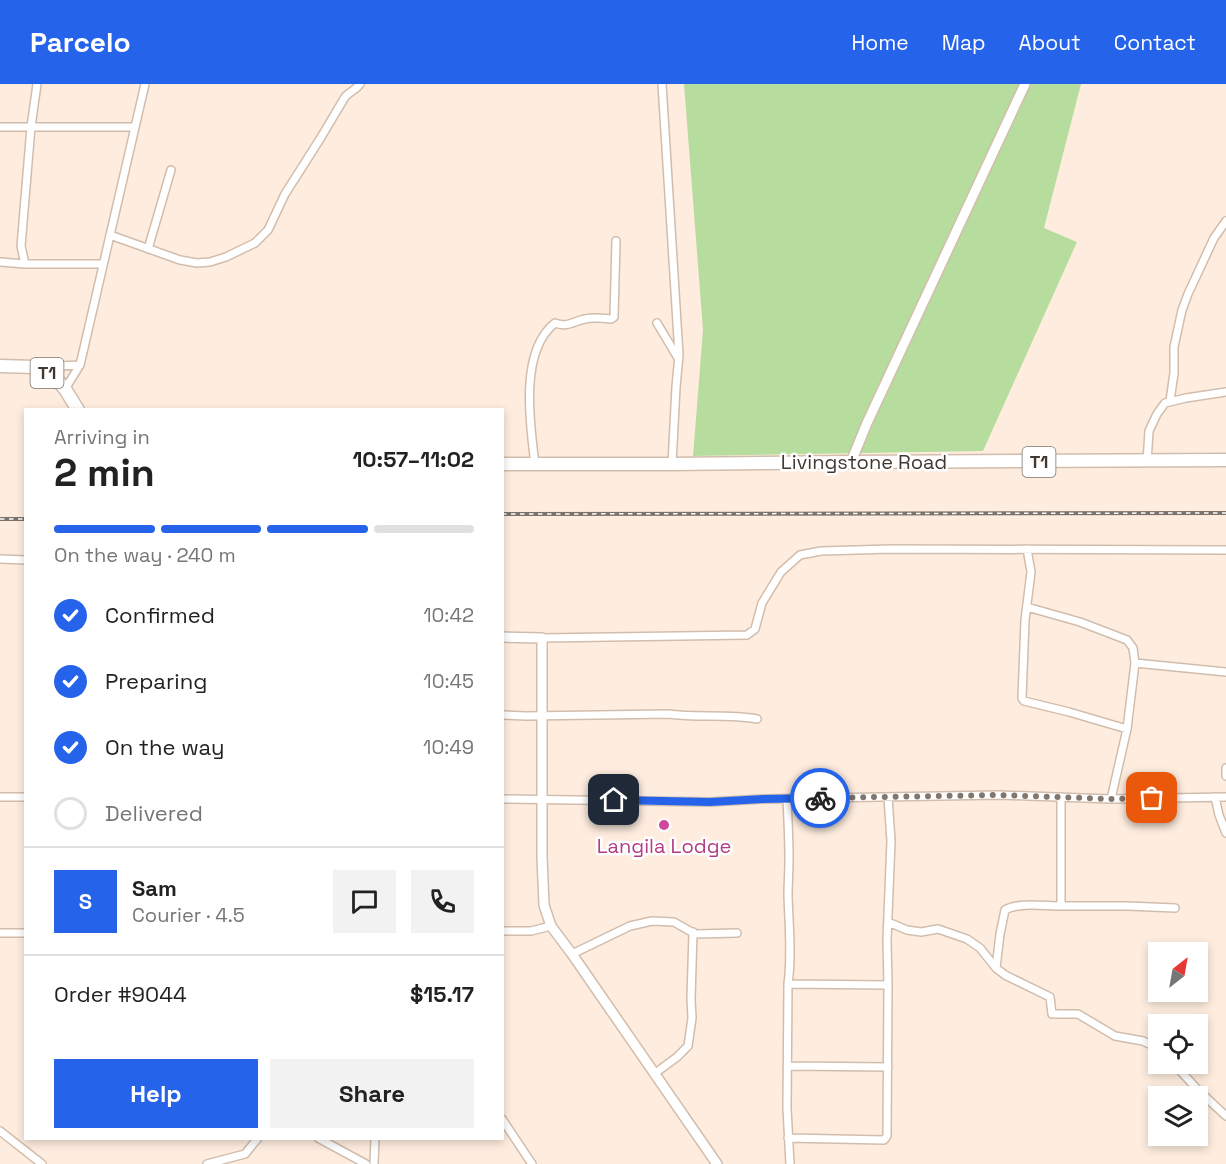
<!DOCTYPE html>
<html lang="en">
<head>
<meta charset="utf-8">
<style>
	:root { --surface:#fff; --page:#f2f2f2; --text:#222; --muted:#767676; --line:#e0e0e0; --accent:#2563eb }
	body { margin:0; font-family:"Space Grotesk",sans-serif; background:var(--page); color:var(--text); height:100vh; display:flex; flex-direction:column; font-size:22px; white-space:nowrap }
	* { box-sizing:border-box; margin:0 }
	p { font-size:20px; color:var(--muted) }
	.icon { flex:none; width:33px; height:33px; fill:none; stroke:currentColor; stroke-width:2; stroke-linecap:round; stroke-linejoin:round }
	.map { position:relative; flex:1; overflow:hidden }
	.details { position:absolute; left:24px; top:324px; width:480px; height:732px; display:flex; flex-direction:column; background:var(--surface); border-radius:0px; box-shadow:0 3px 9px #0003 }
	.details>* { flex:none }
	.needle { width:39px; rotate:31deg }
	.buttons { position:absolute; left:1148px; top:858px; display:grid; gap:12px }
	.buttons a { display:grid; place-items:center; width:60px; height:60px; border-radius:0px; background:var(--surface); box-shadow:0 3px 9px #0003; font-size:30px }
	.pin { position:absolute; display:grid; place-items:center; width:51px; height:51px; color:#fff; margin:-26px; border-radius:12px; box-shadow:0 3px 9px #0006 }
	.courier { position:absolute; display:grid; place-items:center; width:60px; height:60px; margin:-30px; border:4px solid #2563eb; border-radius:50%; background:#fff; color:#222; box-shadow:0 2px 8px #0007 }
	.headline em { font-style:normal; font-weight:600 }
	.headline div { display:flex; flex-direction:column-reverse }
	.headline { display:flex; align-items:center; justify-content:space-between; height:102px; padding:0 30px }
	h1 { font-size:39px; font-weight:600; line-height:45px }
	.bar { display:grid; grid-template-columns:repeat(4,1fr); gap:9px 6px; align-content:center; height:72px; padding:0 30px }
	.bar i { height:8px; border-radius:4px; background:var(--line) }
	.bar .selected { background:var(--accent) }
	.bar p { grid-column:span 4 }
	.line { display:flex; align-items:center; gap:15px; padding:0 30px; border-top:2px solid var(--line) }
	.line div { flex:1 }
	.round { display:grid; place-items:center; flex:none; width:63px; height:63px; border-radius:0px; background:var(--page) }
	ol { padding:0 30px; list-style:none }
	li { display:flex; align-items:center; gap:18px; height:66px }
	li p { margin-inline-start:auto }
	li .icon { padding:6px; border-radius:50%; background:var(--accent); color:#fff; stroke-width:4 }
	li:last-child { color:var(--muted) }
	li i { width:33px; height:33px; border:3px solid var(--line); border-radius:50% }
	.primary-button { display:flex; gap:12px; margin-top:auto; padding:12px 30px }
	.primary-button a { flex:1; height:69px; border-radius:0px; background:var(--accent); color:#fff; font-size:24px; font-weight:600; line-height:69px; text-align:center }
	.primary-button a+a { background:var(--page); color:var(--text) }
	header { display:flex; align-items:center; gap:36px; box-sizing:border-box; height:84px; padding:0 30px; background:var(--accent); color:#fff }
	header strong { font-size:28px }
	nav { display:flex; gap:33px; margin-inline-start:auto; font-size:21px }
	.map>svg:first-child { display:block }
</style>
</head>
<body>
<header>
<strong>Parcelo</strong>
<nav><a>Home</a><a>Map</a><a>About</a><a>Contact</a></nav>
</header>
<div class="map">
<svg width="1226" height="1080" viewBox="0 0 1226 1080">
	<rect width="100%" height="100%" fill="#feeddf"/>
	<path fill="#b7dd9e" d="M 684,0 L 1081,0 L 1044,144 L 1077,158 L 983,367 L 693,372 L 703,246 Z"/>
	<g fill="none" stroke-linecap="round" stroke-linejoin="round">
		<g stroke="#d2bdac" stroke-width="10">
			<path id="street" d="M 662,0 L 679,271 L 676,303 L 672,380
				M 0,43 L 135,43
				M 110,151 L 180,176 L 197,179 L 210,178 L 226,173 L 255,159 L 268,146 L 285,110 L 320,55 L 345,13 C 350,7 356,6 360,0
				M 148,165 L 171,86
				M 0,178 L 25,180 L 103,180
				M 25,180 L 21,162 L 31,43 L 37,0
				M 657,239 L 678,274
				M 80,281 L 145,0
				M 36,283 L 80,281 L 65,305
				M 1170,317 L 1174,289 L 1174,263 L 1182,226 L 1188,210 L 1214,154 L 1226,137
				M 1147,378 L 1149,347 L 1157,330 L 1165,319 L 1186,314 L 1226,308
				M 535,380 C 530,340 519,267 555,239 C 567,244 574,237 585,235 C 593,233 603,234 611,235 L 614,233 L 616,157
				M 1027,465 L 1031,488 L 1025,536 L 1022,614 L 1024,617 L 1069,628 L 1127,645
				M 0,475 L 26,476
				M 1027,523 L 1080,538 L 1127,556 L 1133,564 L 1135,579
				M 542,554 L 747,551 L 755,545 L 762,519 L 781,488 L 800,471 L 821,467 L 891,465 L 1226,466
				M 502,631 L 526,632 L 668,630 C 697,634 728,630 757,635
				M 1226,684 L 1226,692
				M 0,713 L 26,713
				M 1061,713 L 1061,822 L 1127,822 L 1175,824
				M 1215,713 L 1219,731 L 1226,749
				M 502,715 L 710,718 L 763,715 L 1000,711 L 1111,715 L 1226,713
				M 787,715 C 788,735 789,755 789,775 C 789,788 788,800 788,812 C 789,841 792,872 788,900 L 787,1024 L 790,1080
				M 1111,715 L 1127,645 L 1135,579 L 1226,588
				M 888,838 L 907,846 L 921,848 L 938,845 L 967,855 L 980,864 L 996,884 L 1005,891 L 1050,913 L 1052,930 L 1078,930 L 1115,952 L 1143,957 L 1158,964
				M 502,847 L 531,847 L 551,842
				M 0,849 L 26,849
				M 572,870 L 630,842 L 652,837 L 674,838 L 695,850 L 737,849
				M 996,884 L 1000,850 L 1005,826 C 1018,818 1045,822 1061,822
				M 788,900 L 888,901
				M 1174,980 L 1197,1005 L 1226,1032
				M 788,982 L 888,983
				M 654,990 L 677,973 L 688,962 L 692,934 L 691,915 L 693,848
				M 502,1035 L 532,1080
				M 0,1047 L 42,1080
				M 318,1054 L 366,1080
				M 788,1054 L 884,1056 L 887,1052 L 888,901 L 887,856 L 891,757 L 888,713
				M 207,1080 L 245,1070 L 258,1054
				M 374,1080 L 375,1054"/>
		</g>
		<g stroke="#d2bdac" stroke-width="12">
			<path id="secondary" d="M 851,378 L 867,339 L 1025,0
				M 502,553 L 542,554 L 542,773 L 544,821 L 551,842 L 572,870 L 717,1080"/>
		</g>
		<g stroke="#d2bdac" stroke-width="15">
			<path id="highway" d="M 0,282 L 35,283 L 59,298 L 65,305 L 78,326
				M 502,380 L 672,380 L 851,378 L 1226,376"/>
		</g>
		<use href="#street" stroke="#fff" stroke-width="7"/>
		<use href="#secondary" stroke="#fff" stroke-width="9"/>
		<use href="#highway" stroke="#fff" stroke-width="12"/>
		<g stroke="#7d7269" stroke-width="4">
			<path id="rail" d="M 502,430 L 1226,429
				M 0,435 L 26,435"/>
		</g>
		<use href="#rail" stroke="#fff" stroke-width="1.5" stroke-dasharray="4.5" stroke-linecap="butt"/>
	</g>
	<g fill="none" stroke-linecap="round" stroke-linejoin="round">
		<path stroke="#82776e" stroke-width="6" stroke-dasharray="0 10.8" d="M 820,714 L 1000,711 L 1111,715 L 1152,714"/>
		<path stroke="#2563eb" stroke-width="8" d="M 614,716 L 710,718 L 763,715 L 820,714"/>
	</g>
	<circle fill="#d1479c" stroke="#fff" stroke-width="2" cx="664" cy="741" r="6"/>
	<g text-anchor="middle" stroke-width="5" stroke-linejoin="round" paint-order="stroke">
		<g fill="#fff" stroke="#79746f" stroke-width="1.5">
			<rect x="30.5" y="274" width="33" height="30" rx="4.5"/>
			<rect x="1022.5" y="363" width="33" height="30" rx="4.5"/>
		</g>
		<g font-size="18" font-weight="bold" fill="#403831">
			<text x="47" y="295">T1</text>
			<text x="1039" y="384">T1</text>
		</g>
		<g font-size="20" fill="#403831" stroke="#fff">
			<text x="864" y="385">Livingstone Road</text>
		</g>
		<g font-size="20" fill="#b23c85" stroke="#fff">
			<text x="664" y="769">Langila Lodge</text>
		</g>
	</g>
</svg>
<div class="buttons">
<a><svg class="needle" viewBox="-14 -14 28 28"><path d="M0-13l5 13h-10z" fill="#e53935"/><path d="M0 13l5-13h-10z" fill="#767676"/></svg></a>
<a><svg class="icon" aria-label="locate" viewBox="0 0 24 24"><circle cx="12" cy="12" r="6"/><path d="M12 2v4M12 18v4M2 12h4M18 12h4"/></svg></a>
<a><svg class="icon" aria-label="layers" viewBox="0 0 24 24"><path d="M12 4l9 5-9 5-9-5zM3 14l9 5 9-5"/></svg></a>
</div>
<div class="pin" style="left:1152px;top:714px;background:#ea580c"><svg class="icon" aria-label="bag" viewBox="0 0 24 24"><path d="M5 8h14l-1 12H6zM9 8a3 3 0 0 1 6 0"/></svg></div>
<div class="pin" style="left:614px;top:716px;background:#1f2937"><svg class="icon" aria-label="home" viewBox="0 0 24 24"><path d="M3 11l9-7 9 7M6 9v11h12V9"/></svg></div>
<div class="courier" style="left:820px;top:714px"><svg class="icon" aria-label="bike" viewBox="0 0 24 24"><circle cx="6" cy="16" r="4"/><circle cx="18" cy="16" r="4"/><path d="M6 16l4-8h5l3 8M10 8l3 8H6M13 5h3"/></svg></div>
<section class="details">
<div class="headline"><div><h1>2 min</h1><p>Arriving in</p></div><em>10:57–11:02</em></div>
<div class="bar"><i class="selected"></i><i class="selected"></i><i class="selected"></i><i></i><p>On the way · 240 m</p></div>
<ol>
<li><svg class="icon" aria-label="check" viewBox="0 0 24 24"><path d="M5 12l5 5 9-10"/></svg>Confirmed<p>10:42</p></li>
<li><svg class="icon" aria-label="check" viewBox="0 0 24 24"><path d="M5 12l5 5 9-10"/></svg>Preparing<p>10:45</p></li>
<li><svg class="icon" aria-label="check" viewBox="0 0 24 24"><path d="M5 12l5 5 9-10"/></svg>On the way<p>10:49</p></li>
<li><i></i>Delivered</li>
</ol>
<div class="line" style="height:108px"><b class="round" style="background:var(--accent);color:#fff">S</b><div><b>Sam</b><p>Courier · 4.5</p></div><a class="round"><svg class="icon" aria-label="chat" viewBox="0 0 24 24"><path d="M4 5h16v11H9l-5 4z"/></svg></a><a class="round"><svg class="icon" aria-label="phone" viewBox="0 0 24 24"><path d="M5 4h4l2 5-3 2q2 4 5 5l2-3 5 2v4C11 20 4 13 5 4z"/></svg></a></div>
<div class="line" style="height:78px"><div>Order #9044</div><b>$15.17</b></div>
<div class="primary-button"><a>Help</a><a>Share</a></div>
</section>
</div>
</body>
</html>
